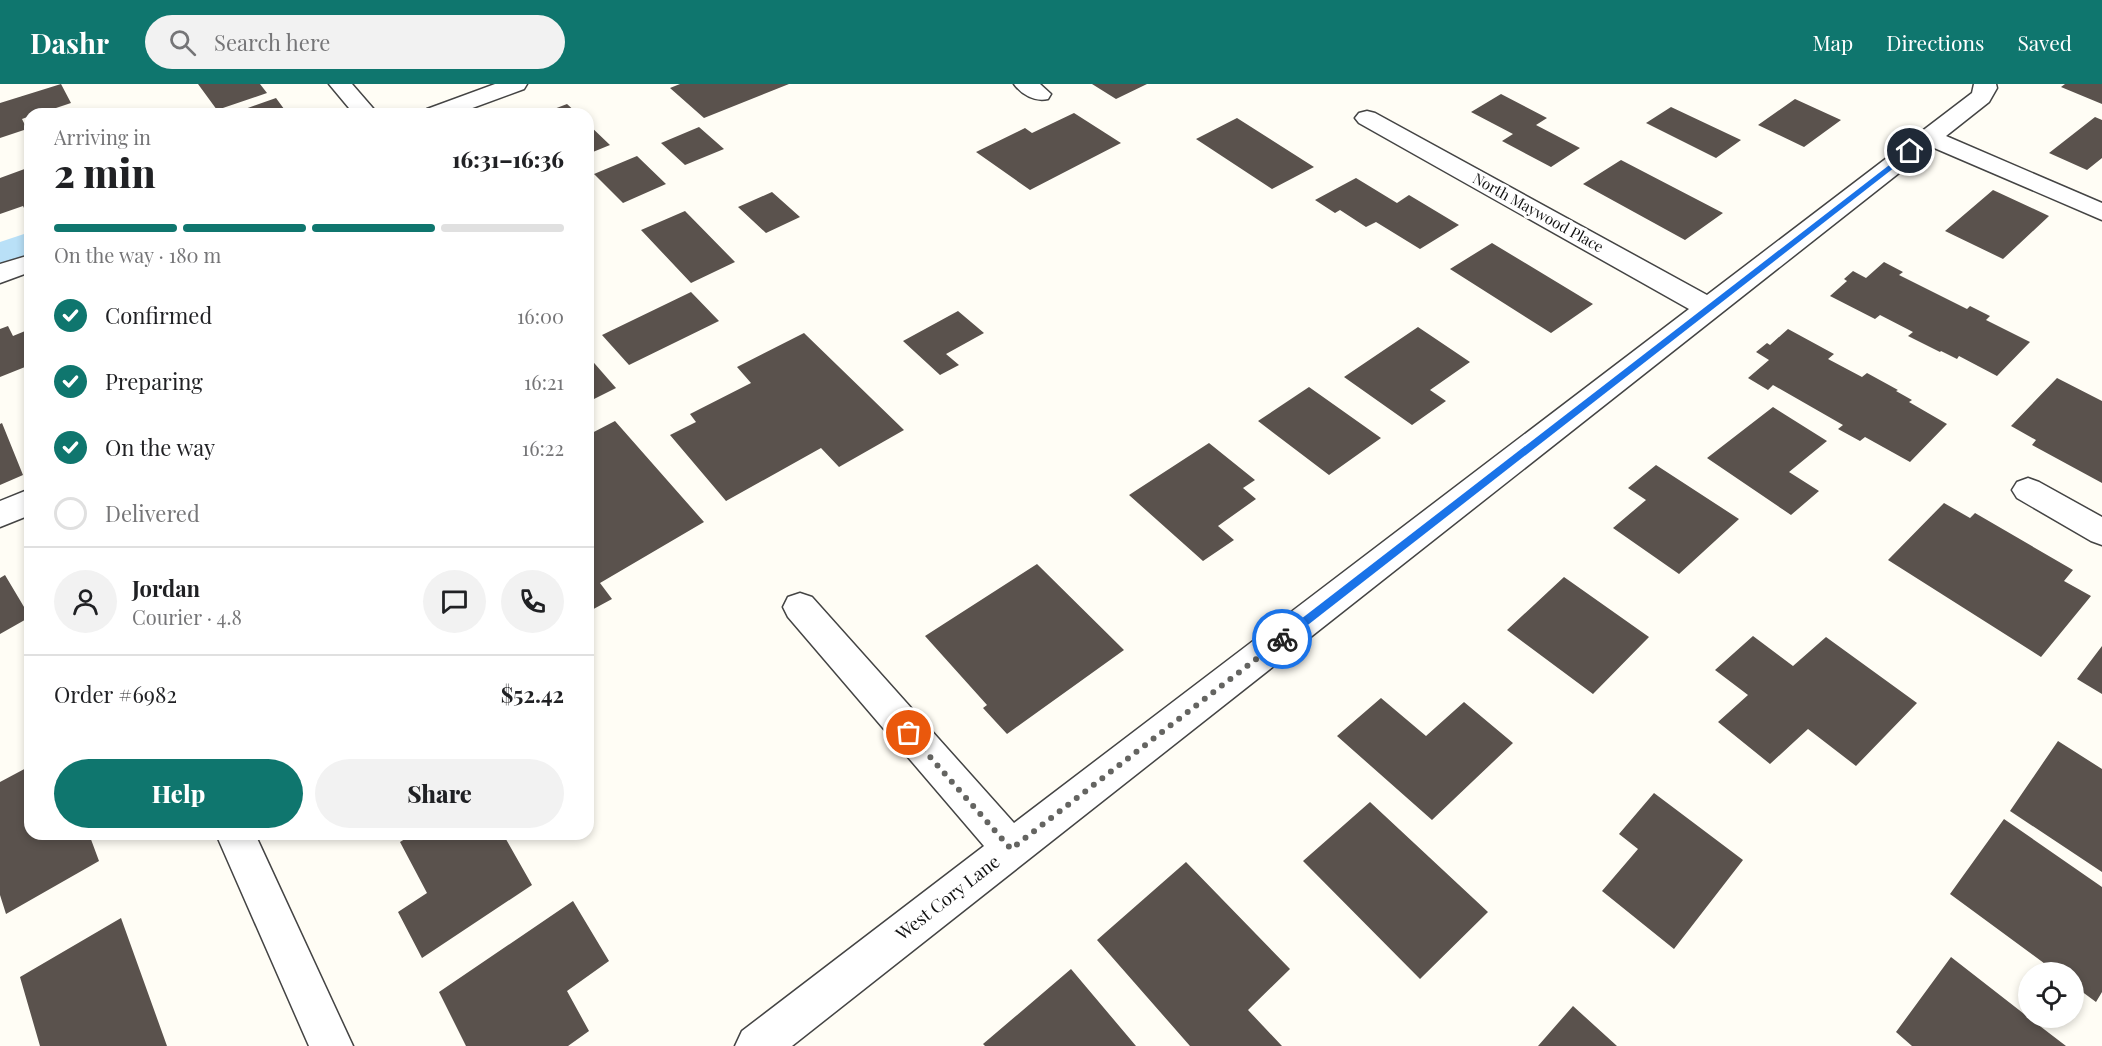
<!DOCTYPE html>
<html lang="en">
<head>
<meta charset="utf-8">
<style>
	:root { --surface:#fff; --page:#f2f2f2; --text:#202124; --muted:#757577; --line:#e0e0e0; --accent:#0f766e }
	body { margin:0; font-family:"Playfair Display",serif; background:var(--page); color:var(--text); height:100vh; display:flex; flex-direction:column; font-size:22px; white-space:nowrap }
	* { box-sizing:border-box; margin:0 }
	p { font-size:20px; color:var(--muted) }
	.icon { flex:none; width:33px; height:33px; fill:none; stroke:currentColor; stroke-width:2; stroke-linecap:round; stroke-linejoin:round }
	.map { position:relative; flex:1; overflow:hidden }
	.details { position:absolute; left:24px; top:24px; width:570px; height:732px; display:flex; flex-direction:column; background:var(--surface); border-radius:18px; box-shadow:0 3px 9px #0003 }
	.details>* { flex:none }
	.buttons { position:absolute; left:2018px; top:878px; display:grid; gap:12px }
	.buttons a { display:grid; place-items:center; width:66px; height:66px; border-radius:50%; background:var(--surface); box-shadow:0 3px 9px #0003; font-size:30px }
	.pin { position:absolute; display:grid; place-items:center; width:51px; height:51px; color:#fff; margin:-26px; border:3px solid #fff; border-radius:50%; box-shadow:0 2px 6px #0007 }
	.courier { position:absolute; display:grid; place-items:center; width:60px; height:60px; margin:-30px; border:4px solid #1a73e8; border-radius:50%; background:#fff; color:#222; box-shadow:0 2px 8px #0007 }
	.overview em { font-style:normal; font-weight:800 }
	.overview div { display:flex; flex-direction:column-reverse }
	.overview { display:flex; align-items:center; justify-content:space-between; height:102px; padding:0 30px }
	h1 { font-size:39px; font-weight:800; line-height:45px }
	.bar { display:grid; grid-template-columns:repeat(4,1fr); gap:9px 6px; align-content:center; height:72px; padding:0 30px }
	.bar i { height:8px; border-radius:4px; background:var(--line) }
	.bar .active { background:var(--accent) }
	.bar p { grid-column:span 4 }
	.line { display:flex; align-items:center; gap:15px; padding:0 30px; border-top:2px solid var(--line) }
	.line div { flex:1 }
	.round { display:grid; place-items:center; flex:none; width:63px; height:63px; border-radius:32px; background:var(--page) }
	ol { padding:0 30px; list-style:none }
	li { display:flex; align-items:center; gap:18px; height:66px }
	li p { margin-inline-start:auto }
	li .icon { padding:6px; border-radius:50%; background:var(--accent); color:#fff; stroke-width:4 }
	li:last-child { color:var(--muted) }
	li i { width:33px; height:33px; border:3px solid var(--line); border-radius:50% }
	.primary-button { display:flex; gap:12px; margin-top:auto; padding:12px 30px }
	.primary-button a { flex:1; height:69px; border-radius:36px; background:var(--accent); color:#fff; font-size:24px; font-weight:800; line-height:69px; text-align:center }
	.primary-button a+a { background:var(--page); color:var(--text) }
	header { display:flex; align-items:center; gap:36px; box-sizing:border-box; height:84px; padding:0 30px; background:var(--accent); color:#fff }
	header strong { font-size:28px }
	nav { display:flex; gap:33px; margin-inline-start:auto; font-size:21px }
	.search { width:420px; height:54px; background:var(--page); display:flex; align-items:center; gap:15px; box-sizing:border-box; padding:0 21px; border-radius:33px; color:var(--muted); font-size:22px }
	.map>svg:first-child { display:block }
</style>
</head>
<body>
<header>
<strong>Dashr</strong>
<div class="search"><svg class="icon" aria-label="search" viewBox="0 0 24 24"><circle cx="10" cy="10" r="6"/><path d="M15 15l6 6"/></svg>Search here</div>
<nav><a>Map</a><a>Directions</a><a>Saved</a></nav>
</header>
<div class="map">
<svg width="2102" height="962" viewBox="0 0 2102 962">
	<rect width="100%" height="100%" fill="#fffdf5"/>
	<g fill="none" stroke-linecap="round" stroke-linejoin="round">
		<path fill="#b9e0f7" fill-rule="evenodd" d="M 30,148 L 30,174 L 0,185 L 0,158 Z"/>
	</g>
	<path fill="#5a524d" d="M 61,0 L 71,19 L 38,30 L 30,30 L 30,32 L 22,35 L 27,45 L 0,54 L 0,19 Z
		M 198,0 L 260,0 L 267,9 L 217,26 Z
		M 680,0 L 789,0 L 704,34 L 670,4 Z
		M 1092,0 L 1147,0 L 1116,15 Z
		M 2065,0 L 2102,0 L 2102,20 L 2061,3 Z
		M 1501,10 L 1547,34 L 1536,41 L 1580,64 L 1551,83 L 1502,57 L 1513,50 L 1471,28 Z
		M 276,14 L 287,29 L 231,30 Z
		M 1795,15 L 1841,36 L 1804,63 L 1758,41 Z
		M 567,20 L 578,30 L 541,30 Z
		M 1671,23 L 1741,56 L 1716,74 L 1646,39 Z
		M 1074,29 L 1121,59 L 1030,106 L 976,68 L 1025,44 L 1032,49 Z
		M 2095,33 L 2102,36 L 2102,74 L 2087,86 L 2049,69 Z
		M 1237,34 L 1314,83 L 1272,105 L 1196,55 Z
		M 588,40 L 610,61 L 588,70 Z
		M 699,43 L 724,65 L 685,81 L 661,59 Z
		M 637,72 L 666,100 L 623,119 L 594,90 Z
		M 1621,76 L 1723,129 L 1685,156 L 1583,100 Z
		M 30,83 L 30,127 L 26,128 L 23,122 L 0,130 L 0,94 Z
		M 1356,94 L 1397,119 L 1409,111 L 1459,141 L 1420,165 L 1376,138 L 1366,143 L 1340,126 L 1335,129 L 1315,116 Z
		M 1993,106 L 2049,132 L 2003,175 L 1945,147 Z
		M 772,108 L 800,133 L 766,149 L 738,123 Z
		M 685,127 L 735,178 L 691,199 L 641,146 Z
		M 1492,159 L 1593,220 L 1551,249 L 1450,185 Z
		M 1884,178 L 1903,188 L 1899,191 L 1967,225 L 1970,222 L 1990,232 L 1986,236 L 2030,258 L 1997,292 L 1959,272 L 1957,275 L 1941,267 L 1940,268 L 1908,252 L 1913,248 L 1880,231 L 1875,235 L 1830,212 L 1847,197 L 1844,195 L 1853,187 L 1866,194 Z
		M 691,208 L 719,237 L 629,281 L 602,251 Z
		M 958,227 L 984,249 L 946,270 L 959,281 L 940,291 L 903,257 Z
		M 8,242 L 13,252 L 30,245 L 30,281 L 0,293 L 0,245 Z
		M 1418,243 L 1470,278 L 1430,306 L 1446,317 L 1412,341 L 1344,293 Z
		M 1788,245 L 1834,270 L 1828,275 L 1862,293 L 1867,289 L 1898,306 L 1896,307 L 1912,316 L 1909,318 L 1947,340 L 1910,378 L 1865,353 L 1860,357 L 1838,345 L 1843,341 L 1773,301 L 1768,306 L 1748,294 L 1769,276 L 1756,268 L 1767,259 L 1770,261 Z
		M 804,249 L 904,346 L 839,383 L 821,364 L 726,417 L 670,351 L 696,338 L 690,330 L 751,299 L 737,283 Z
		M 588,272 L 616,304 L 588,318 Z
		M 2057,294 L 2102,317 L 2102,399 L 2032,361 L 2036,356 L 2011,342 Z
		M 1309,303 L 1381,354 L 1329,391 L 1258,337 Z
		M 1773,323 L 1827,357 L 1789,388 L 1819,407 L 1791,431 L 1707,374 Z
		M 615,337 L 704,438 L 600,499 L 612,515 L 588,528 L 588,351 Z
		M 2,339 L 23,391 L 0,401 L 0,340 Z
		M 1209,359 L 1255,396 L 1243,404 L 1256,415 L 1218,442 L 1234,456 L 1203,477 L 1129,411 Z
		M 1656,381 L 1739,435 L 1679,490 L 1613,444 L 1646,416 L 1628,404 Z
		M 1944,419 L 1970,434 L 1975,429 L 2073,486 L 2064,497 L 2091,512 L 2041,573 L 1888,476 Z
		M 1037,480 L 1124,566 L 1007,650 L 983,624 L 987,621 L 925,552 Z
		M 5,491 L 30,533 L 0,550 L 0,494 Z
		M 1564,493 L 1649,553 L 1593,610 L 1507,546 Z
		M 1753,552 L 1793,582 L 1826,553 L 1917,619 L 1856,682 L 1808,645 L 1770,680 L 1718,638 L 1748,611 L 1715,586 Z
		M 2102,562 L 2102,610 L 2077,595 Z
		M 1381,614 L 1426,652 L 1464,618 L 1513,659 L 1432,736 L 1337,652 Z
		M 2058,657 L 2102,685 L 2102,788 L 2010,727 Z
		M 30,682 L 30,750 L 89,750 L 99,777 L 6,830 L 0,811 L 0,698 Z
		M 1654,709 L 1743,776 L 1674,865 L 1602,807 L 1638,765 L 1619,750 Z
		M 1370,718 L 1488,828 L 1420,895 L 1303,777 Z
		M 2004,735 L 2102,803 L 2102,908 L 2096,918 L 2073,901 L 2073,888 L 2056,888 L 1950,810 Z
		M 413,750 L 503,750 L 532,801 L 422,874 L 398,828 L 427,809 L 400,758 Z
		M 1186,778 L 1290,885 L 1248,926 L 1282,962 L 1190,962 L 1097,856 Z
		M 573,817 L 609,877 L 567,907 L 589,947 L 568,962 L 466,962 L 439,908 Z
		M 121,834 L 167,962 L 40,962 L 20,893 Z
		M 1951,873 L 2028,933 L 2066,962 L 1912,962 L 1896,948 Z
		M 1071,885 L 1136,962 L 985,962 L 983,960 Z
		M 1573,922 L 1617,962 L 1538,962 Z"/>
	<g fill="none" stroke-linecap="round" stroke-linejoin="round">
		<g stroke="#444" stroke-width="3">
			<path id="minor" d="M 329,0 L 352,0 L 378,30 L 354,30 Z
				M 495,0 L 527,0 L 524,5 L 456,30 L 423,30 L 427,25 Z
				M 1014,0 L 1040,0 L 1051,10 L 1048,15 C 1035,18 1022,11 1014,0 Z
				M 1974,0 L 1996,0 L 1997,4 L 1989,18 L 1946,52 L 2102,119 L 2102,136 L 1932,63 L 792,962 L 735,962 L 742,947 L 984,762 L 788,533 L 783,523 L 788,513 L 800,509 L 812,513 L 1014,739 L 1689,225 L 1359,39 L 1355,34 L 1359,29 L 1367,27 L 1375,29 L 1707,211 L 1972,9 Z
				M 30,171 L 30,188 L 0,199 L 0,180 Z
				M 2028,394 L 2039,398 L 2102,433 L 2102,461 L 2091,457 L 2017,414 L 2012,406 L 2017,398 Z
				M 30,405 L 30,431 L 0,443 L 0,417 Z
				M 216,750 L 255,750 L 353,962 L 309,962 Z"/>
		</g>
		<use href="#minor" fill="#fff" fill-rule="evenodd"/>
	</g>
	<path fill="#1a73e8" d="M 1910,65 L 1913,69 L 1286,558 L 1279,558 L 1279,552 Z"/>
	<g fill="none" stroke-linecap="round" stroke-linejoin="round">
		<path stroke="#646461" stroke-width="6" stroke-dasharray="0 10.8" d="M 909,649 L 1011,765 L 1282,555"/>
	</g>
	<g text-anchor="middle" stroke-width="6" stroke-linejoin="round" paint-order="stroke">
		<g font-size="15" fill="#111" stroke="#fff">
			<text transform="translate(1538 129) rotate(29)" y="5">North Maywood Place</text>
		</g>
		<g font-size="18" fill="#111" stroke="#fff">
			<text transform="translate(948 814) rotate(-38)" y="6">West Cory Lane</text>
		</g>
	</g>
</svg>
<div class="buttons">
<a><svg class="icon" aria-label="locate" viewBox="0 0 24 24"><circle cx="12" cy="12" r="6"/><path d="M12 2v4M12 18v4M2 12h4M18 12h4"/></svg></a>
</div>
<div class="pin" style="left:909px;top:649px;background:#ea580c"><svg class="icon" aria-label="bag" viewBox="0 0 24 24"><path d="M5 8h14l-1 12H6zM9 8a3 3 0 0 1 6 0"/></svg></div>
<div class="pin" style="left:1910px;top:67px;background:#1f2937"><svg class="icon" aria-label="home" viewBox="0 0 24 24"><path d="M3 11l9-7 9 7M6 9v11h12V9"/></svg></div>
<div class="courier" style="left:1282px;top:555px"><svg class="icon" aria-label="bike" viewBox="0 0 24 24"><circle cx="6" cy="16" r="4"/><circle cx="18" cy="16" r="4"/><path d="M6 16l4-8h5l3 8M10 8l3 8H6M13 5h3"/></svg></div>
<section class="details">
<div class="overview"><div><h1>2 min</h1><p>Arriving in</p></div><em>16:31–16:36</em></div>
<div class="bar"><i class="active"></i><i class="active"></i><i class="active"></i><i></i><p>On the way · 180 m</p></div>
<ol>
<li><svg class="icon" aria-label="check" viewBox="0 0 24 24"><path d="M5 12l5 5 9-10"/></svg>Confirmed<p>16:00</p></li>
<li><svg class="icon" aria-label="check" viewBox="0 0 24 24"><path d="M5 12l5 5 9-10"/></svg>Preparing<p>16:21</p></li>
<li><svg class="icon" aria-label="check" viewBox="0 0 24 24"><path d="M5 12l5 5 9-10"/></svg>On the way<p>16:22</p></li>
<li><i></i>Delivered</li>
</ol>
<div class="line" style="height:108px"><a class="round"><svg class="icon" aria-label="person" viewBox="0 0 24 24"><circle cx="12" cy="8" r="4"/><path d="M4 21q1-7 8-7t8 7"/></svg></a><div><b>Jordan</b><p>Courier · 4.8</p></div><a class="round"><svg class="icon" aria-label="chat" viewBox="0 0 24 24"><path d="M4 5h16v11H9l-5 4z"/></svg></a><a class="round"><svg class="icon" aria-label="phone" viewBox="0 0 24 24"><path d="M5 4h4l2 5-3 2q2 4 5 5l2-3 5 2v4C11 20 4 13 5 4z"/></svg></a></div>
<div class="line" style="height:78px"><div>Order #6982</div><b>$52.42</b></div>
<div class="primary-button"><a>Help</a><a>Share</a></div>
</section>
</div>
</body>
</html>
